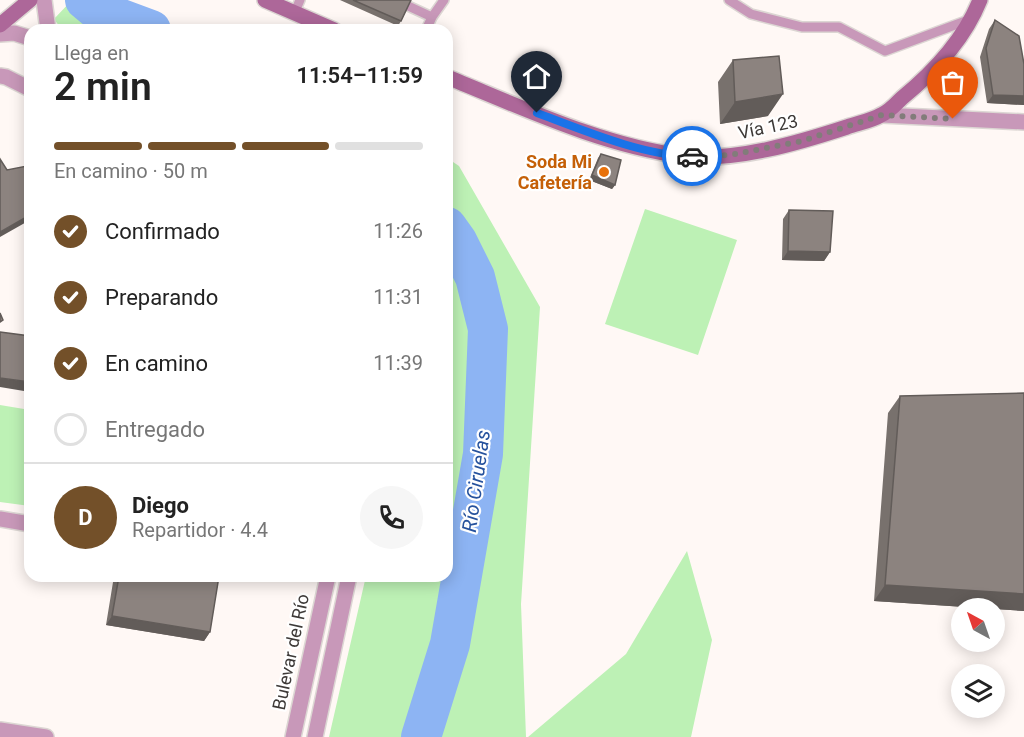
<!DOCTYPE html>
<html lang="es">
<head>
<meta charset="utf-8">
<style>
	:root { --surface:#fff; --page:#f6f6f6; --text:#222; --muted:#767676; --line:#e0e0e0; --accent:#735029 }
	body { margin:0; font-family:Roboto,sans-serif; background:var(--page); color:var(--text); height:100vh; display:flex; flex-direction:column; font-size:22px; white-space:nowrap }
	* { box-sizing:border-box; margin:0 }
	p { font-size:20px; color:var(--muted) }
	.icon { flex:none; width:33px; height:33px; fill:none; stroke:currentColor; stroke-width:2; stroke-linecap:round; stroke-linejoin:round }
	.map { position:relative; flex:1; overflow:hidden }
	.details { position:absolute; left:24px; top:24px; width:429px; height:558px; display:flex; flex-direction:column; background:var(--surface); border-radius:18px; box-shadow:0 3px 15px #0003 }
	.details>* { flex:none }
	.needle { width:39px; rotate:320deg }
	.buttons { position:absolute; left:951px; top:598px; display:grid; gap:12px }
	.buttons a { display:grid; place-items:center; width:54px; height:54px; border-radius:50%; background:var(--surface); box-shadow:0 3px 15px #0003; font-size:30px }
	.pin { position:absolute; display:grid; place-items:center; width:51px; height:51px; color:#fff; margin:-62px -26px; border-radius:50% 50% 50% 0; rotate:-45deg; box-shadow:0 0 6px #0007 }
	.pin .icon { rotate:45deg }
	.courier { position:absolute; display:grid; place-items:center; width:60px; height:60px; margin:-30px; border:4px solid #1a73e8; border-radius:50%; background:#fff; color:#222; box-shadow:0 2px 8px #0007 }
	.summary em { font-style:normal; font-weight:600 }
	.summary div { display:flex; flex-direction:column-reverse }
	.summary { display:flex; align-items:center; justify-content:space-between; height:102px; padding:0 30px }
	h1 { font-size:39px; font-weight:600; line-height:45px }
	.bar { display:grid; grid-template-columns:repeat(4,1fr); gap:9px 6px; align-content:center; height:72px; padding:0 30px }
	.bar i { height:8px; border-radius:4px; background:var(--line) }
	.bar .selected { background:var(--accent) }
	.bar p { grid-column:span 4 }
	.line { display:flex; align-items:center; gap:15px; padding:0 30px; border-top:2px solid var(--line) }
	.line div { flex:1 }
	.round { display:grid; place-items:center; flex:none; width:63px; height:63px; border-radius:32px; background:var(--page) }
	ol { padding:0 30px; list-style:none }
	li { display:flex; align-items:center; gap:18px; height:66px }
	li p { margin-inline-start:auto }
	li .icon { padding:6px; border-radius:50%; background:var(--accent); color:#fff; stroke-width:4 }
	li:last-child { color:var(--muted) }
	li i { width:33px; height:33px; border:3px solid var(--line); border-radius:50% }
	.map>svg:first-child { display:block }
</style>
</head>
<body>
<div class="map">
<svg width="1024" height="737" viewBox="0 0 1024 737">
	<rect width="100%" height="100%" fill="#fff8f5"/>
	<path fill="#bdf1b5" d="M 72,0 L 80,0 L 97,16 L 135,30 L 62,30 L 54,19 Z
		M 447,158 L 459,166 L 540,307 L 521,604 L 526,737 L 329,737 L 366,576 L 447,576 Z
		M 645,209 L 737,240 L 698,355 L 605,324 Z
		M 0,405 L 30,410 L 30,506 L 0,502 Z
		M 687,551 L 712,640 L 691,737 L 528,737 L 626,654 Z"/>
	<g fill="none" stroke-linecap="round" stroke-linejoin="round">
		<path stroke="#8db4f3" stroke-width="40" d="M 85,0 L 97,10 L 151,30
			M 421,737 L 450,644 L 483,454 L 488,329 L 475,277 L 457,241 L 447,227"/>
		<g stroke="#dcd6d3" stroke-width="12">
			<path id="service" d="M 395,0 L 432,17
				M 729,0 L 751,14 L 802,27 L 839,27 L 885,51 L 971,19
				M 294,14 L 300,0
				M 426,30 L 432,17 L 444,0"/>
		</g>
		<g stroke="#dcd6d3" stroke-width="18">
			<path id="minor" d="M 44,0 L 48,30
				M 0,34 L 14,33 L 30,38
				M 0,76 L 6,77 L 30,89
				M 882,115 L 1024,122
				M 0,519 L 30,524
				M 0,730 L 46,737
				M 293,737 L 328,576
				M 315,737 L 349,576"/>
		</g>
		<g stroke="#dcd6d3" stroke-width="18">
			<path id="secondary" d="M 265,0 L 334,30
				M 0,25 L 30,0
				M 447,77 C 521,107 603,146 683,156 C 735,162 798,143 847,127 C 858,123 871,121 881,115 C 889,112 896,104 902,98 C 935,71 964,40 980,0"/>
		</g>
		<use href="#service" stroke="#c898b9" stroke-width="9"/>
		<use href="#minor" stroke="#c898b9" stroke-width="15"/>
		<use href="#secondary" stroke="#ad6799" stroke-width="15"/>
	</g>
	<path fill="#78716d" d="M 340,0 L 411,0 L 401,21 L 398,26 Z
		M 995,20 L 1024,64 L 1024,105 L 987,103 L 980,57 L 989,29 Z
		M 733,60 L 768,116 L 720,124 L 718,82 Z
		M 601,154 L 615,185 L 612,189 L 589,180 L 598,158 Z
		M 789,210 L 830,252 L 824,261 L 782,260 L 783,219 Z
		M 1024,393 L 1024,611 L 874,601 L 888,413 L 900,396 Z
		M 114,576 L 219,576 L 210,632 L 204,641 L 106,625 Z"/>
	<path fill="#625c59" d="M 783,94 L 768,116 L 720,124 L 735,102 Z
		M 993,95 L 1024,96 L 1024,105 L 987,103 Z
		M 592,175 L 615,185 L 612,189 L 589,180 Z
		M 30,215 L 30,220 L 0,237 L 0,232 Z
		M 788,251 L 830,252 L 824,261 L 782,260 Z
		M 0,378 L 30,382 L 30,392 L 0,387 Z
		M 885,585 L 1024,594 L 1024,611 L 874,601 Z
		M 112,616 L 210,632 L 204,641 L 106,625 Z"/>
	<path fill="#8c837f" stroke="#625c59" stroke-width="1.5" d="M 353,0 L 411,0 L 401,21 Z
		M 995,20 L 1019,36 L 1024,64 L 1024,96 L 993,95 L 986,48 Z
		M 779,56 L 783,94 L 735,102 L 733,60 Z
		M 601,154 L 621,160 L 615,185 L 592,175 Z
		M 0,159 L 7,170 L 27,166 L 30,172 L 30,215 L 0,232 Z
		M 789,210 L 833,211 L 830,252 L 788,251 Z
		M 0,313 L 3,320 L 0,322 Z
		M 0,332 L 30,336 L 30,382 L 0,378 Z
		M 1024,393 L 1024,594 L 885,585 L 900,396 Z
		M 119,576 L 219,576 L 210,632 L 112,616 Z"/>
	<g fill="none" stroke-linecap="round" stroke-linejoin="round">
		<path stroke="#827c7a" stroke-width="6" stroke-dasharray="0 10.8" d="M 692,156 L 730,155 L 802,141 L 882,115 L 953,119"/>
		<path stroke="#1a73e8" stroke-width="8" d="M 537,113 C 580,129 646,157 692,156"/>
	</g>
	<circle fill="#e8710a" stroke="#fff" stroke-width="2" cx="604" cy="172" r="6"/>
	<g text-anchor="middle" stroke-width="4.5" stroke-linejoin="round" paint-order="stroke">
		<g font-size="18" fill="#3e3a38" stroke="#fff">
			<text transform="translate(768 127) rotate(-12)" y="6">Vía 123</text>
			<text transform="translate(291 652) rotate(-78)" y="6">Bulevar del Río</text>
		</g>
		<g font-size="18" font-weight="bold" fill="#c56008" stroke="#fff" text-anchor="end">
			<text x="592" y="168">Soda Mi<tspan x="592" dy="21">Cafetería</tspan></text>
		</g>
		<g font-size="20" font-style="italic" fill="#26529d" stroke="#fff">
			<text transform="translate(476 481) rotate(-82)" y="7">Río Ciruelas</text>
		</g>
	</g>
</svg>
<div class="buttons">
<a><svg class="needle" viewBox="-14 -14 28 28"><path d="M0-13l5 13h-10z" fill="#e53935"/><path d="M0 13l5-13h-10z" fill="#767676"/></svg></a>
<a><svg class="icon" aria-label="layers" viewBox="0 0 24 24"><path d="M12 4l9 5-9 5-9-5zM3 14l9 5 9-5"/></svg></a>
</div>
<div class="pin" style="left:953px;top:119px;background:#ea580c"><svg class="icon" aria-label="bag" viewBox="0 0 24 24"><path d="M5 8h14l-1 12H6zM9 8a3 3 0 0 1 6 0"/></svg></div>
<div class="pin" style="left:537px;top:113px;background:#1f2937"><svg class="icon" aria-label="home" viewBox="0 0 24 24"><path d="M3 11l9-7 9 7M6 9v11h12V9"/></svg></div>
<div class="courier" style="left:692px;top:156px"><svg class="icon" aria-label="car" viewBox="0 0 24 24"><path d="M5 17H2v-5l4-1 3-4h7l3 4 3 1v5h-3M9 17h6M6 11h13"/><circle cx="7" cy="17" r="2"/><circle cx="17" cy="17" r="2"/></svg></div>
<section class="details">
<div class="summary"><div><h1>2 min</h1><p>Llega en</p></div><em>11:54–11:59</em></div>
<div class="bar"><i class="selected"></i><i class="selected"></i><i class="selected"></i><i></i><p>En camino · 50 m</p></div>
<ol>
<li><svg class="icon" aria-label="check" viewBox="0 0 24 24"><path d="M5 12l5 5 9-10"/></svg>Confirmado<p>11:26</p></li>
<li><svg class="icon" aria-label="check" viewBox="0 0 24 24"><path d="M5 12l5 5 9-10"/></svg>Preparando<p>11:31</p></li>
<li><svg class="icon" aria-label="check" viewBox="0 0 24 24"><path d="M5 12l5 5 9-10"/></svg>En camino<p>11:39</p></li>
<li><i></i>Entregado</li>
</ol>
<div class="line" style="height:108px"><b class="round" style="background:var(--accent);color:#fff">D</b><div><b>Diego</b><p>Repartidor · 4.4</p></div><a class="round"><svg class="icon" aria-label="phone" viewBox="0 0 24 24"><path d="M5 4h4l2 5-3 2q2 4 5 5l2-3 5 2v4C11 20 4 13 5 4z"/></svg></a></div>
</section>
</div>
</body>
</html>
